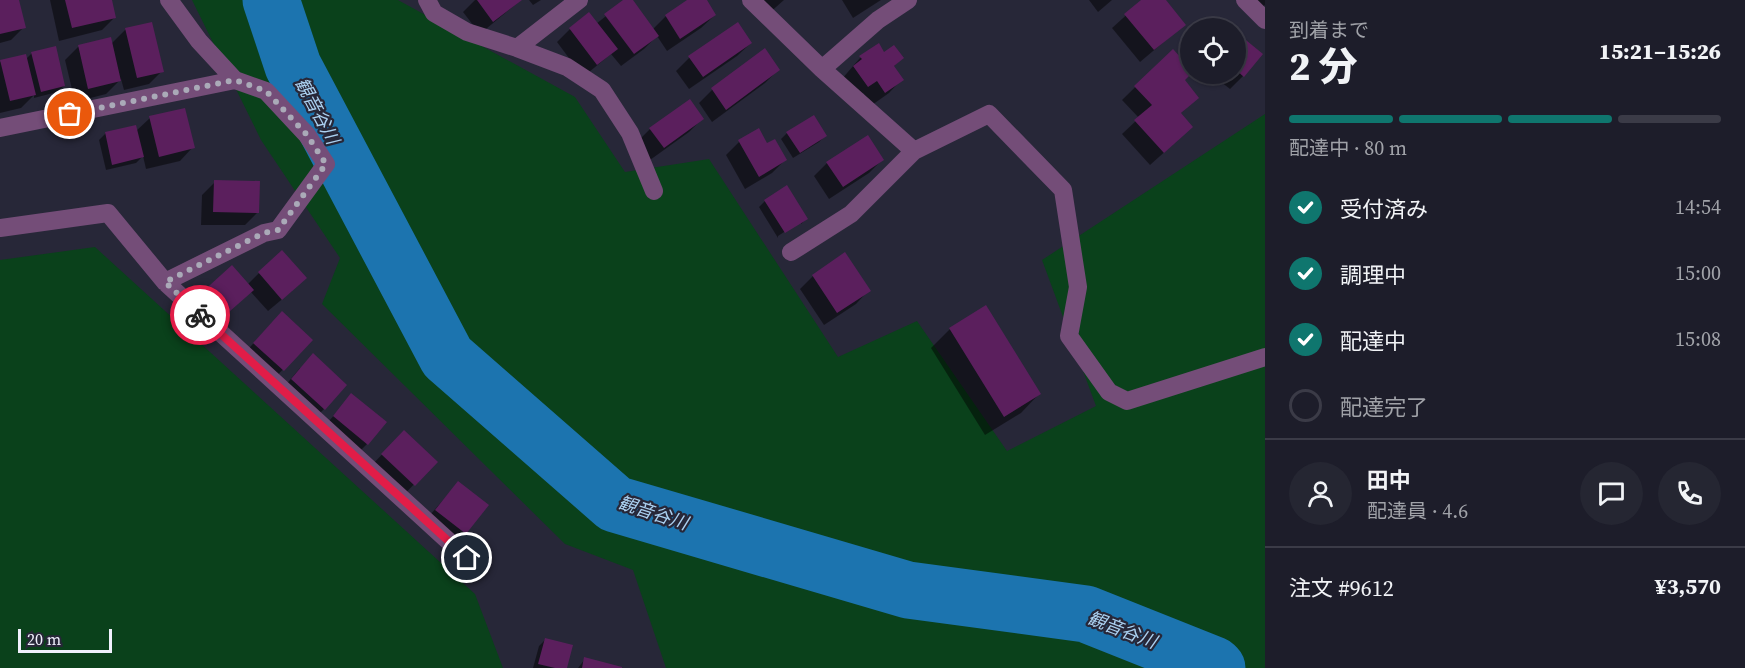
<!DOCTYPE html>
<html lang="ja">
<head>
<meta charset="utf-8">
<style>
	:root { --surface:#1d1d2a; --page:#252632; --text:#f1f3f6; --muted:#a0a2a8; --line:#3b3b47; --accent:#0f766e }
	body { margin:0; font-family:"Source Serif 4","Noto Sans JP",serif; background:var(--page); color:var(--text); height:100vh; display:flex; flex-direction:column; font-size:22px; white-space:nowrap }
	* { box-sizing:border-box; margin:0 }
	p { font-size:20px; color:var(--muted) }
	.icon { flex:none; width:33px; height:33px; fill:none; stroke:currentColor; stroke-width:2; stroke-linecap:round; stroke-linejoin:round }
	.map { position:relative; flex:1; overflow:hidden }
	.panel { display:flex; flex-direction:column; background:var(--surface); width:480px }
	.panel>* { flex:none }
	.fabs { position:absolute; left:1180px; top:18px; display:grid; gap:12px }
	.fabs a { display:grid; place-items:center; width:66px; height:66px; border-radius:50%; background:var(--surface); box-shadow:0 2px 4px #0004,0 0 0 2px var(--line); font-size:30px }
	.scale { position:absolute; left:18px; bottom:15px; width:94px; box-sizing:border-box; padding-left:6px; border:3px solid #f0f1fd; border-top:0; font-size:16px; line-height:21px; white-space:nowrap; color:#f0f1fd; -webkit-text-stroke:4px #272738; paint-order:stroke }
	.pin { position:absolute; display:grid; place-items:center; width:51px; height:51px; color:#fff; margin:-26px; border:3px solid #fff; border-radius:50%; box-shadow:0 2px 6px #0007 }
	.courier { position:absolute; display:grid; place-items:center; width:60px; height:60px; margin:-30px; border:4px solid #e11d48; border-radius:50%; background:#fff; color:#222; box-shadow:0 2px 8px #0007 }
	.summary em { font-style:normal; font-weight:800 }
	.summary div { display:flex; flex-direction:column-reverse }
	.summary { display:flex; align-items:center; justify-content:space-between; height:102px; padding:0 24px }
	h1 { font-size:39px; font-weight:800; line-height:45px }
	.bar { display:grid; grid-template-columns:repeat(4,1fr); gap:9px 6px; align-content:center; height:72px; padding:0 24px }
	.bar i { height:8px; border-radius:4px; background:var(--line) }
	.bar .on { background:var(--accent) }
	.bar p { grid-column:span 4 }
	.line { display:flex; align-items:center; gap:15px; padding:0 24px; border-top:2px solid var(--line) }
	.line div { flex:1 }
	.round { display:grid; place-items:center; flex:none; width:63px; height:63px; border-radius:32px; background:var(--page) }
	ol { padding:0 24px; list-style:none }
	li { display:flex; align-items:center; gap:18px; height:66px }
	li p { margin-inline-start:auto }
	li .icon { padding:6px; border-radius:50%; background:var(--accent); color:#fff; stroke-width:4 }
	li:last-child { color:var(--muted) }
	li i { width:33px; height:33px; border:3px solid var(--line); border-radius:50% }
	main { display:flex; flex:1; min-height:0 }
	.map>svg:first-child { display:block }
</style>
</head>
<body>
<main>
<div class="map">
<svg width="1265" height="668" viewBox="0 0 1265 668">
	<rect width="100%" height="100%" fill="#272738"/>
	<path fill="#0a411b" d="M 192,0 L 398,0 L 575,97 L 625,172 L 709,159 L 838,357 L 917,321 L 1007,451 L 1096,406 L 1042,260 L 1265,114 L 1265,668 L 666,668 L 633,570 L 565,544 L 322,304 L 340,258 L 261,140 Z
		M 95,247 L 475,594 L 503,668 L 0,668 L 0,260 Z"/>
	<path fill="#0007" d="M 0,0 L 17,0 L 24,27 L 11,40 L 0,43 Z
		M 50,0 L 111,0 L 115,17 L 102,30 L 59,41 Z
		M 475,0 L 521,0 L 480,34 L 463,12 Z
		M 529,0 L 541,0 L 533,5 Z
		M 626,0 L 631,0 L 652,30 L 666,16 L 689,0 L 705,0 L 715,15 L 701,28 L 667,51 L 657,36 L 644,49 L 621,66 L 611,54 L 583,77 L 557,42 L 570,29 L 596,24 Z
		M 753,0 L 784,0 L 767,15 Z
		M 842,0 L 881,0 L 853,18 Z
		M 1089,0 L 1112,0 L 1098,12 Z
		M 1143,0 L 1164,0 L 1184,25 L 1140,62 L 1112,28 Z
		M 1245,0 L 1265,0 L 1265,5 L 1255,13 Z
		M 151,24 L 162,71 L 149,84 L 124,90 L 121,79 L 106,94 L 75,102 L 65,60 L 78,47 L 111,44 L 125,30 Z
		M 1236,34 L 1243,76 L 1230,89 L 1211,74 L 1236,74 Z
		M 751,43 L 737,56 L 689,89 L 676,71 L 689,58 Z
		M 878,45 L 884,54 L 902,58 L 893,67 L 902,79 L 889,93 L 872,105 L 863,93 L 854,99 L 841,80 L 860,58 Z
		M 764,51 L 778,70 L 765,83 L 712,122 L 699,103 L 712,90 Z
		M 1172,51 L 1191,71 L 1183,80 L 1197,98 L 1180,114 L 1178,140 L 1150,165 L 1122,134 L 1139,118 L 1122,100 Z
		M 32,53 L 64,86 L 57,92 L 34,98 L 34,95 L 21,108 L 0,113 L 0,62 L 26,59 Z
		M 150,118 L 193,147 L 180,161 L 146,169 L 143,156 L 136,163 L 106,170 L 99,140 L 106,133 L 136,131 Z
		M 702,119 L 689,132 L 650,160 L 637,142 L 650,129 Z
		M 787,133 L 825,136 L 819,142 L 793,158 L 781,139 Z
		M 739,142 L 767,145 L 785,160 L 772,173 L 745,189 L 726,155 Z
		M 882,160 L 869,173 L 829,199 L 814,176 L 827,163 Z
		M 215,182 L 258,212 L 245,225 L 201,225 L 202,195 Z
		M 765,201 L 806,219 L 801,224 L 801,221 L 778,236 L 778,238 L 759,207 Z
		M 259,273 L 292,291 L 268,311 L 250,291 L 207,331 L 187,309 L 200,296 L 247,285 Z
		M 813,276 L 869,290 L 856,304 L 824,325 L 800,289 Z
		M 269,326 L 311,340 L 270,383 L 241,357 Z
		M 950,329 L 1039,394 L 1021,413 L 985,435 L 931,348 Z
		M 300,368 L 324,409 L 311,422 L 279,393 Z
		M 352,395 L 367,444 L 354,457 L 321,430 Z
		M 391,445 L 435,462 L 401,498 L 369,468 Z
		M 458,483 L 487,506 L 451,546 L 423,523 Z
		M 545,640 L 565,668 L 533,668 L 539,646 Z
		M 585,659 L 619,668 L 578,668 Z"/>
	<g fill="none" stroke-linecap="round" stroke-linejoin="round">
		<path stroke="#1c74af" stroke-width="57" d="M 271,0 L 293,66 L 447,357 L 615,504 L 908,590 L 1086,614 L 1214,665 L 1217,668"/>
	</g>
	<path fill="#5b1f5d" d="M 0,0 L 19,0 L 26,28 L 0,34 Z
		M 65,0 L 112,0 L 116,18 L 72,28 Z
		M 477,0 L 522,0 L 493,22 Z
		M 623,0 L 633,0 L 659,36 L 634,54 L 604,14 Z
		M 687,0 L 707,0 L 716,15 L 680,39 L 665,15 Z
		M 1141,0 L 1166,0 L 1186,25 L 1154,50 L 1124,14 Z
		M 589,12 L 618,49 L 597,65 L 569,28 Z
		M 1220,18 L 1232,28 L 1211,28 Z
		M 152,22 L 164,72 L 137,78 L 125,28 Z
		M 738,22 L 752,43 L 703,77 L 688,56 Z
		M 1236,32 L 1263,54 L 1244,77 L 1236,70 Z
		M 111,37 L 121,81 L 88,89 L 78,45 Z
		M 879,43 L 884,52 L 894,45 L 904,58 L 894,66 L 904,80 L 885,93 L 877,81 L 868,87 L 853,66 L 862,59 L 859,56 Z
		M 56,46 L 65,86 L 41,92 L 31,52 Z
		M 765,48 L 780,70 L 726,110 L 711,88 Z
		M 1173,49 L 1191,69 L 1191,74 L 1185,80 L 1199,98 L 1181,113 L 1193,127 L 1164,153 L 1134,120 L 1152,105 L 1134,86 Z
		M 26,54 L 36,95 L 10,101 L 0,60 Z
		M 690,99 L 704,119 L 664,148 L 649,128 Z
		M 185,108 L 195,148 L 159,157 L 149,116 Z
		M 814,115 L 827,136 L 800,153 L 786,132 Z
		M 136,125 L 144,157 L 112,165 L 105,132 Z
		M 759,128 L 767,143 L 775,139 L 787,160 L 759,177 L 738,140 Z
		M 868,135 L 884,160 L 843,187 L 826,162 Z
		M 214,180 L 260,181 L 259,213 L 213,212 Z
		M 787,185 L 808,219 L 785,233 L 764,200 Z
		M 282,250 L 307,278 L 282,300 L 258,272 Z
		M 845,252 L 871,291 L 837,313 L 812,275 Z
		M 232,265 L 254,290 L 221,319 L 199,295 Z
		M 986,305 L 1041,394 L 1004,417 L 949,328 Z
		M 282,311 L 313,340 L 284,371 L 253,343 Z
		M 313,353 L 347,385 L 325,410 L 291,379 Z
		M 351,393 L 387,422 L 368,445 L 333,416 Z
		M 404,430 L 438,462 L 415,486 L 381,454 Z
		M 458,481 L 489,505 L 466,534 L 435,510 Z
		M 545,638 L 573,645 L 567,668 L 555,668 L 538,664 Z
		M 584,657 L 622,667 L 622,668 L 582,668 Z"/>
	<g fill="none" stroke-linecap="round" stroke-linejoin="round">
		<path stroke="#744d78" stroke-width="18" d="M 427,0 L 434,13 L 467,32 L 517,48 L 567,67 L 602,90 L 630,133 L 654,191
			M 751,0 L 822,69 L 914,151 L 851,214 L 791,252
			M 1245,0 L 1265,20
			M 517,48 L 579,0
			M 822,69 L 878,20 L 908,0
			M 0,128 L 235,80 L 199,41 L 169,0
			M 914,151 L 989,114 L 1063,190 L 1078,287 L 1069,336 L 1109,392 L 1127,401 L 1265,357
			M 0,228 L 108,213 L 165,282 L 467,558
			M 165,282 L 264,233 L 278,230 L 326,164 L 307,135 L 266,91 L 235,80"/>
	</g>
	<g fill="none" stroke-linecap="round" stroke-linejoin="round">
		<path stroke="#aaaab8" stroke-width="6" stroke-dasharray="0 10.8" d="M 70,114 L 235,80 L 266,91 L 307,135 L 326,164 L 278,230 L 264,233 L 165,282 L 200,315"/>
		<path stroke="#e11d48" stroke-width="8" d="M 200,315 L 467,558"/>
	</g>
	<g text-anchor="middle" stroke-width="4.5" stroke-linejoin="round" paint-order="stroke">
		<g font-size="18" font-style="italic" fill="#abd1f1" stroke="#272738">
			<text transform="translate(317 111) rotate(62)" y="6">観音谷川</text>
			<text transform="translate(653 513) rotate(18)" y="6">観音谷川</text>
			<text transform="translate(1122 630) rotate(21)" y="6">観音谷川</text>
		</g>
	</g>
</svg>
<div class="fabs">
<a><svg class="icon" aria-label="locate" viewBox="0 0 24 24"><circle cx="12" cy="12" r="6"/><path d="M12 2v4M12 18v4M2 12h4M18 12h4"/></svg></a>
</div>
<div class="scale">20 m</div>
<div class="pin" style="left:70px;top:114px;background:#ea580c"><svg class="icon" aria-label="bag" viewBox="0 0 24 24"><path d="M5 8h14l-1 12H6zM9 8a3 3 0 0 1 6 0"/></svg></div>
<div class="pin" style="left:467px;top:558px;background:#1f2937"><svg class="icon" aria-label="home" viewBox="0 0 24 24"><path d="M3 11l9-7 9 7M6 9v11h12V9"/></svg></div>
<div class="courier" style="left:200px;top:315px"><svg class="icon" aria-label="bike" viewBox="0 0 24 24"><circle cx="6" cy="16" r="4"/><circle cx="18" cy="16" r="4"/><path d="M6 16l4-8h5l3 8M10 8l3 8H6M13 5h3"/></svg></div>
</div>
<section class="panel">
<div class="summary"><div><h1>2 分</h1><p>到着まで</p></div><em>15:21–15:26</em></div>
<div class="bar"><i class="on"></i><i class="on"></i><i class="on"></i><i></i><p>配達中 · 80 m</p></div>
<ol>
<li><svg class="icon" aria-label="check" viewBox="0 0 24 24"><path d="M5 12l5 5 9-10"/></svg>受付済み<p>14:54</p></li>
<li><svg class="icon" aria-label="check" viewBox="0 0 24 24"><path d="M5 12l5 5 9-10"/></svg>調理中<p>15:00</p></li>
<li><svg class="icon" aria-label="check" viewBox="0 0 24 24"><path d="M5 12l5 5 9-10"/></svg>配達中<p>15:08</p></li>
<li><i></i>配達完了</li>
</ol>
<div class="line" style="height:108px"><a class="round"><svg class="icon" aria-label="person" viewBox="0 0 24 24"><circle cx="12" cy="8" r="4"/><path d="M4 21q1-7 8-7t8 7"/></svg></a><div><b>田中</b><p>配達員 · 4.6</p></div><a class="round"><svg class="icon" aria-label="chat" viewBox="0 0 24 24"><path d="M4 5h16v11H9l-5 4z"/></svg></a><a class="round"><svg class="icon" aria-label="phone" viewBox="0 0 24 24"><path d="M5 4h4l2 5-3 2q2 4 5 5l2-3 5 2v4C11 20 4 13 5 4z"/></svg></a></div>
<div class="line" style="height:78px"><div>注文 #9612</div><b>¥3,570</b></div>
</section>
</main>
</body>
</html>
